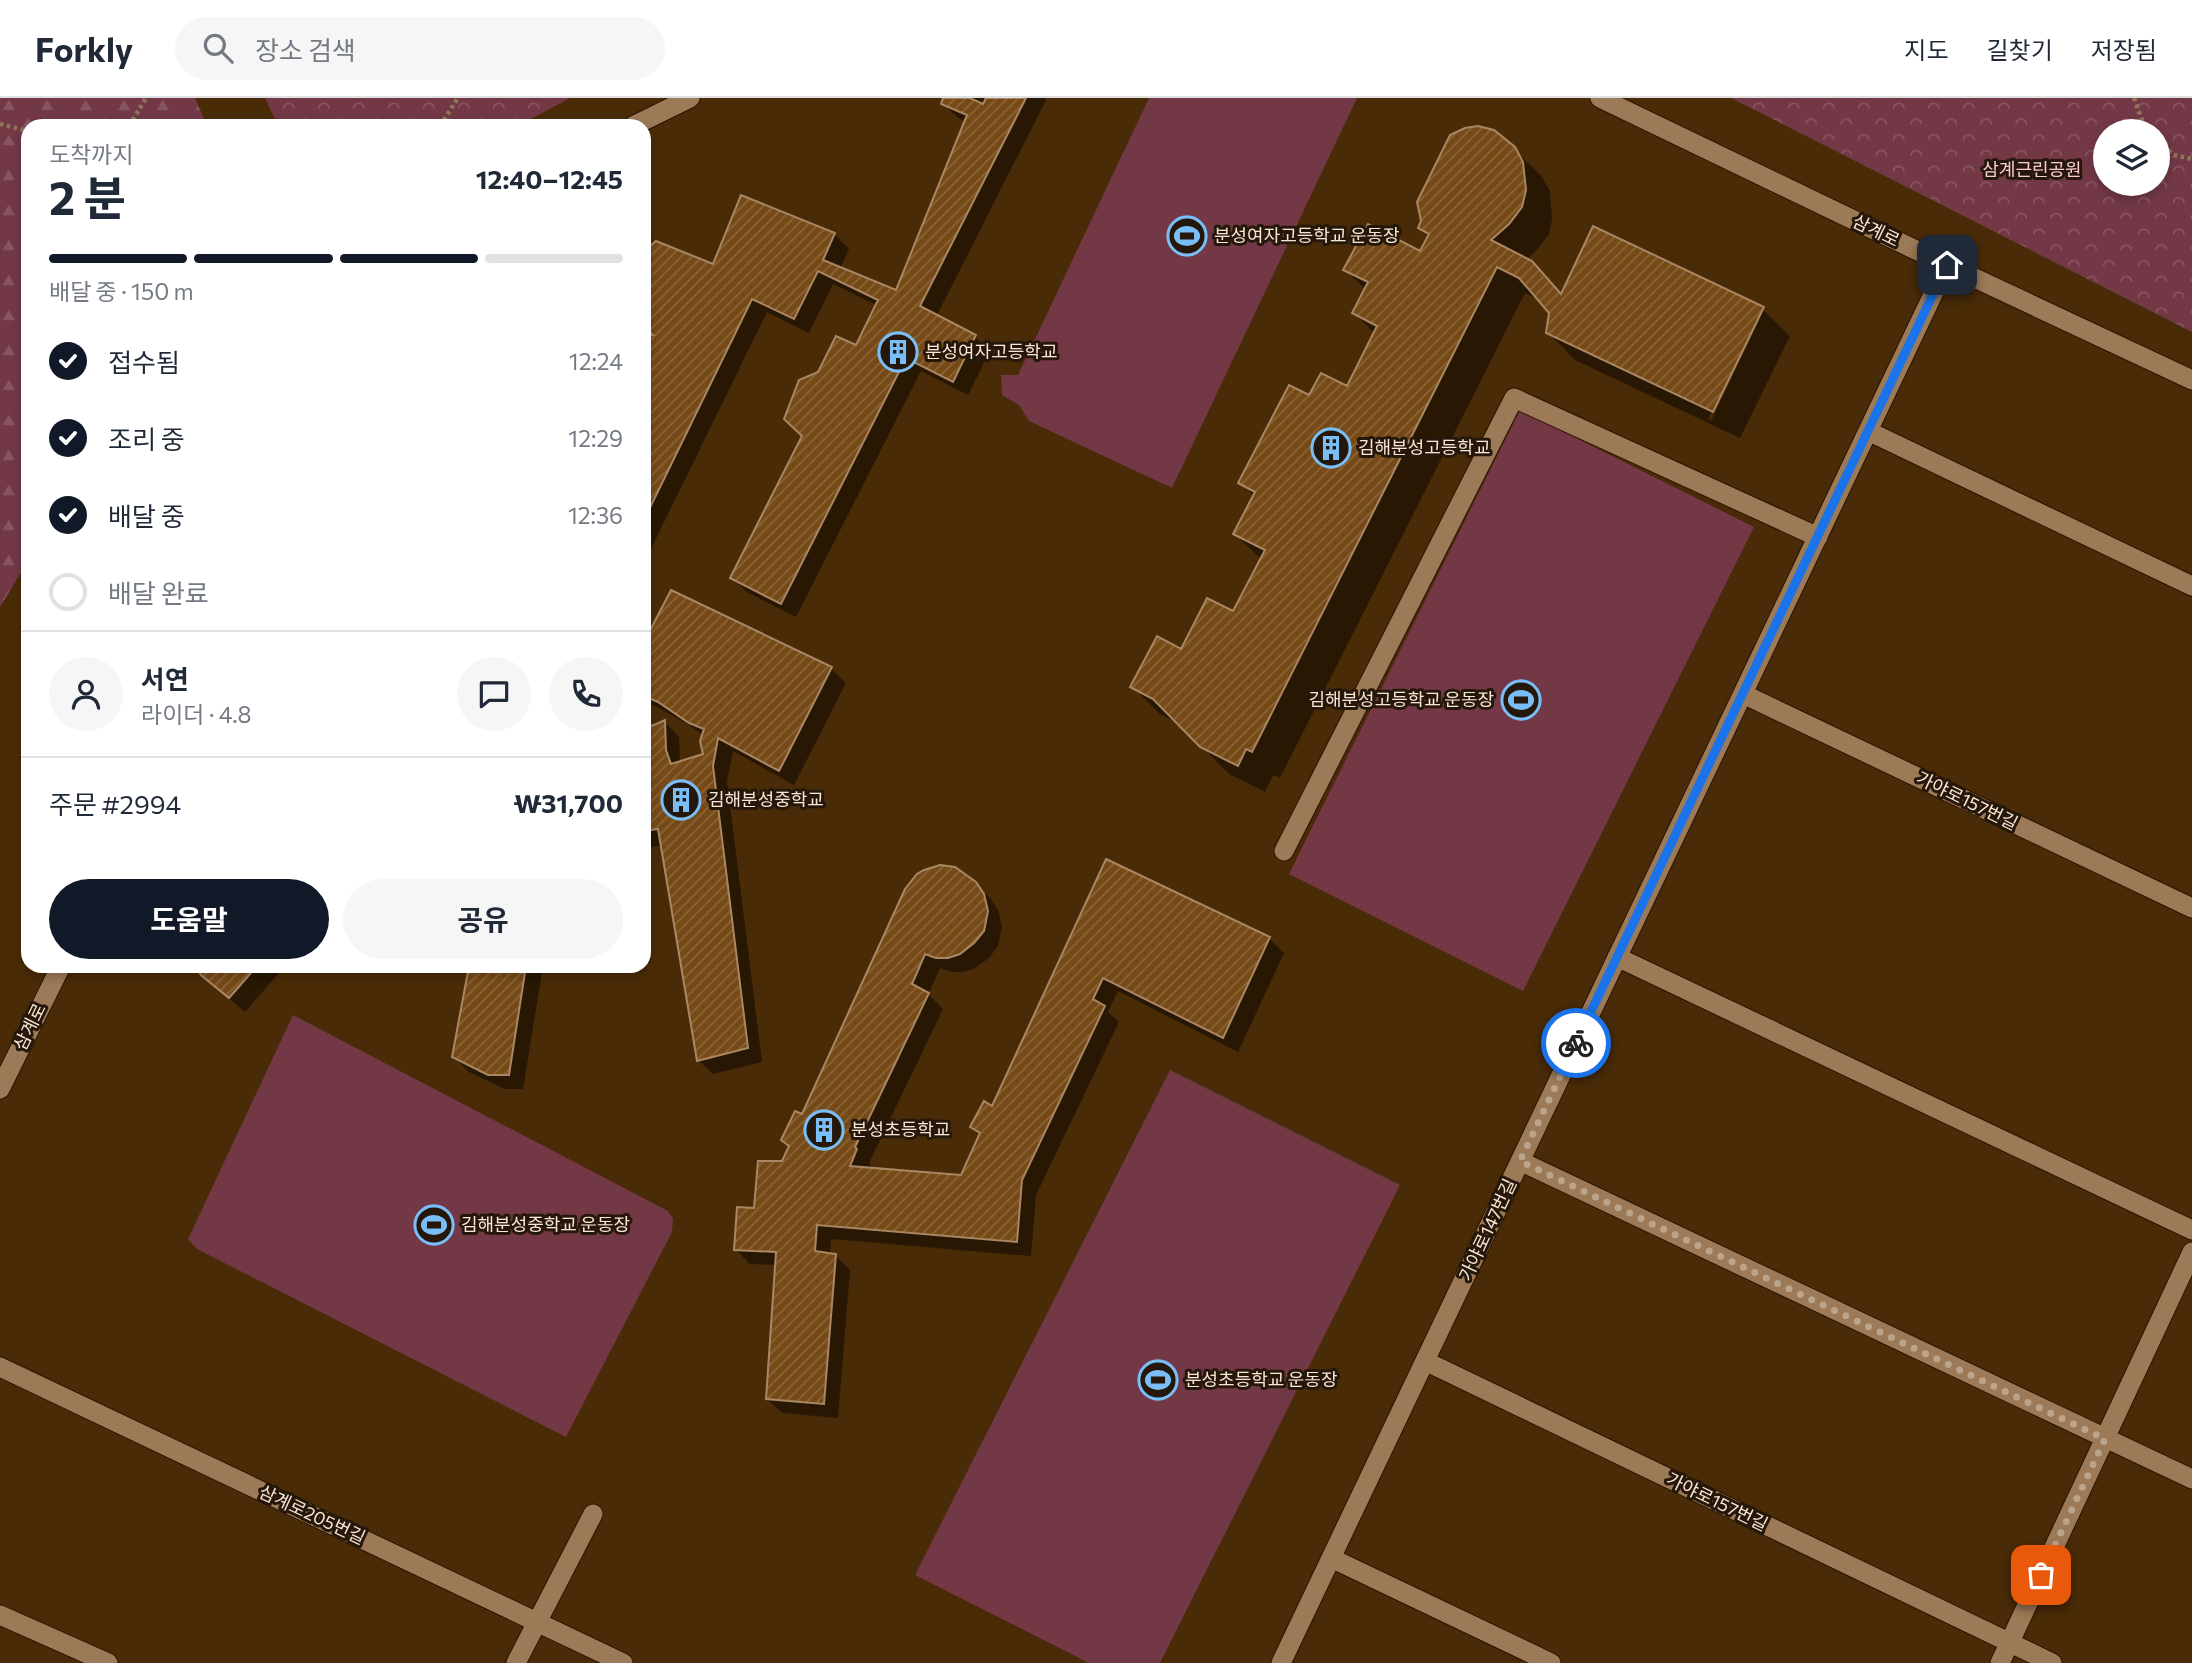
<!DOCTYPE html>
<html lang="ko">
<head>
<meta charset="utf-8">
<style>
	:root { --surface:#fff; --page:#f6f6f7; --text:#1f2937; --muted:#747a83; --line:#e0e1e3; --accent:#111827 }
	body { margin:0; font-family:Commissioner,"Noto Sans KR",sans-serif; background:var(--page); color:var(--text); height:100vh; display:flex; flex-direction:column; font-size:26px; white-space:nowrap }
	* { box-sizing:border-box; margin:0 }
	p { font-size:23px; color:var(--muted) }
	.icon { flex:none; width:38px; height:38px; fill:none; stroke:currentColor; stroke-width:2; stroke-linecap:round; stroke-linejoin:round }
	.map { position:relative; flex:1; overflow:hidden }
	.panel { position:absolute; left:21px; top:21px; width:630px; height:854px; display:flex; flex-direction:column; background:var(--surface); border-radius:21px; box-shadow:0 4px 10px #0003 }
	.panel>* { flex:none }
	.controls { position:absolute; left:2093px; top:21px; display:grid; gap:14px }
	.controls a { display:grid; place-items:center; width:77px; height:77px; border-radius:50%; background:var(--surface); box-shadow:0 4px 10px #0003; font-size:35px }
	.pin { position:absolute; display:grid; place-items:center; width:60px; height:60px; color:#fff; margin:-30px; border-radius:14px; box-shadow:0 4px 10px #0006 }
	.courier { position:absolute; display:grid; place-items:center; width:70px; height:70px; margin:-35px; border:5px solid #1a73e8; border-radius:50%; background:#fff; color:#222; box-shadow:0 2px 9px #0007 }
	.head em { font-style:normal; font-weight:700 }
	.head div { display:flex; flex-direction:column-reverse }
	.head { display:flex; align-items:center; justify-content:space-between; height:119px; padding:0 28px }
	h1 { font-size:46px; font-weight:700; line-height:52px }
	.bar { display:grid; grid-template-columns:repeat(4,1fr); gap:10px 7px; align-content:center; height:84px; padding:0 28px }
	.bar i { height:9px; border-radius:5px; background:var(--line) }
	.bar .selected { background:var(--accent) }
	.bar p { grid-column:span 4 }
	.line { display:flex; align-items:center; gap:18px; padding:0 28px; border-top:2px solid var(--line) }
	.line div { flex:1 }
	.round { display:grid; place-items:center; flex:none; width:74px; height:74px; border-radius:37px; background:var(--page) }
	ol { padding:0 28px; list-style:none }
	li { display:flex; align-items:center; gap:21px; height:77px }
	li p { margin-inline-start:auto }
	li .icon { padding:7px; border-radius:50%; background:var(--accent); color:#fff; stroke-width:4 }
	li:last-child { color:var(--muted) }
	li i { width:38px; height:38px; border:4px solid var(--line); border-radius:50% }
	.button { display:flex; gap:14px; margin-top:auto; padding:14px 28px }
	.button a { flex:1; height:80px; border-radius:42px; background:var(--accent); color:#fff; font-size:28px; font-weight:700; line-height:80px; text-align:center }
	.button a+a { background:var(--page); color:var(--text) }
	header { display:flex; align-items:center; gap:42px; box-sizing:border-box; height:98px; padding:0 35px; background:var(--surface); border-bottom:2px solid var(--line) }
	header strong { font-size:33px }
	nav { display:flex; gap:38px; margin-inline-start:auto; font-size:24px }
	.search { width:490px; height:63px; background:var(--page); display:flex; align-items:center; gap:18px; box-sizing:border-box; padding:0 24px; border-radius:38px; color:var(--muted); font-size:26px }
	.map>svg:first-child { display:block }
</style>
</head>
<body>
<header>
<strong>Forkly</strong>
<div class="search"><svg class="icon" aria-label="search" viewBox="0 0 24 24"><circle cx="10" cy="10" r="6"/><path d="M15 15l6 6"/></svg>장소 검색</div>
<nav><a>지도</a><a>길찾기</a><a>저장됨</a></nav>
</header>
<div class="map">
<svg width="2192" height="1565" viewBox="0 0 2192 1565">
	<defs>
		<pattern id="forest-firs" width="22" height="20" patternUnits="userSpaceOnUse" patternTransform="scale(1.75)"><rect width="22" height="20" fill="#723846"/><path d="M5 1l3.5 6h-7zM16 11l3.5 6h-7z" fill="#875560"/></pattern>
		<pattern id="park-crowns" width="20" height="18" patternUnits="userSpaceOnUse" patternTransform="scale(1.75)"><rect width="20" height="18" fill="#723846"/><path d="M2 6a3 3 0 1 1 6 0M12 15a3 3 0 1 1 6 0" fill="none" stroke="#875560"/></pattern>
		<pattern id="building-hatch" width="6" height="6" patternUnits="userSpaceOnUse" patternTransform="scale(1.75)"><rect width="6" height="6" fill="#764a17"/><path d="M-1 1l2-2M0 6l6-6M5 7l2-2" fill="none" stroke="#8a6438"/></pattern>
	</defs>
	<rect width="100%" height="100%" fill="#492b07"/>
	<path fill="#723846" d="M 1149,0 L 1357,0 L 1172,390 L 1029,323 L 1019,307 L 1002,297 L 1001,277 L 1018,277 Z
		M 1520,312 L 1754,429 L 1523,893 L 1289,776 Z
		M 293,917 L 668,1113 L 673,1121 L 672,1134 L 566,1339 L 197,1151 L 188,1141 Z
		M 1170,972 L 1400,1087 L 1160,1565 L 1089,1565 L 915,1477 Z"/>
	<path fill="url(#forest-firs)" d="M 0,0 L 195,0 L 207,28 L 28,28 L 28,463 L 0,509 Z"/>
	<path fill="url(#park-crowns)" fill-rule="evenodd" d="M 265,0 L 570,0 L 518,28 L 278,28 Z
		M 1731,0 L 2192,0 L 2192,234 ZM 2105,33 L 2158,33 L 2158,86 L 2105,86 Z"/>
	<path fill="#0007" fill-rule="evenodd" d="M 945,0 L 1044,0 L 1046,2 L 936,219 L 975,239 L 990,253 L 968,297 L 921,273 L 796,519 L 747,494 L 732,480 L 804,338 L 819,275 L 857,250 L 878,208 L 833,186 L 809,235 L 767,214 L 646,461 L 644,460 L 644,289 L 646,284 L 644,283 L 644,239 L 652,238 L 644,231 L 644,156 L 714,168 L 834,136 L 849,151 L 840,171 L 897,194 L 966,24 L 958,20 L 943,5 Z
		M 1514,51 L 1542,79 L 1550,93 L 1552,121 L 1549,136 L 1536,153 L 1526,162 L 1563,197 L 1762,211 L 1790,238 L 1740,340 L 1575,262 L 1548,234 L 1551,214 L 1541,203 L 1525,195 L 1280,680 L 1273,677 L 1265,694 L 1229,676 L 1180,626 L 1160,616 L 1133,589 L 1234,516 L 1262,462 L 1235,436 L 1255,399 L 1241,385 L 1310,300 L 1347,290 L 1375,236 L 1354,215 L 1366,192 L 1345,172 L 1421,155 L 1429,139 L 1420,130 ZM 1757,220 L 1760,220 L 1711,323 L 1708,321 Z
		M 644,548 L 831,571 L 846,585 L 794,687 L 733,653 L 727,683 L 762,964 L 713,976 L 698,962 L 662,747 L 644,751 L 644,630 L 665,624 L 679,639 L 680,665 L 705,657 L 704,638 L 689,627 L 644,602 Z
		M 1107,763 L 1269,840 L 1284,855 L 1238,954 L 1118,893 L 1108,914 L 1119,924 L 1036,1097 L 1031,1158 L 831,1141 L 830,1157 L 835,1157 L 850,1172 L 838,1320 L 782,1315 L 767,1301 L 777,1167 L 750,1166 L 735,1151 L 783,1065 L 803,1019 L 975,785 L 991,801 L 998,812 L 1002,829 L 998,848 L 989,860 L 975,870 L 964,874 L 952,874 L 940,870 L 928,896 L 943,911 L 869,1065 L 871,1067 L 869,1072 L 962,1079 L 981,1037 L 972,1029 L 993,1010 Z
		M 197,868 L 285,868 L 245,914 L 219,892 Z
		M 470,868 L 543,868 L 523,991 L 505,991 L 469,974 L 454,959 Z"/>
	<path fill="url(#building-hatch)" stroke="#aa8764" stroke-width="2" d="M 943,0 L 970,0 L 983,6 L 986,0 L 1026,0 L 920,208 L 976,237 L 953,284 L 906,260 L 781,506 L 730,480 L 802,338 L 784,321 L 799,282 L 818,274 L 836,238 L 856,247 L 878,202 L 818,173 L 794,221 L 752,201 L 644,422 L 644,285 L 647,279 L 644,277 L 644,237 L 653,237 L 644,230 L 644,153 L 656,143 L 713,166 L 741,97 L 835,135 L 823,162 L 896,192 L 967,17 L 941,6 Z
		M 1478,28 L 1494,32 L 1515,49 L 1523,64 L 1526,92 L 1522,109 L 1509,126 L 1491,142 L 1532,163 L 1561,196 L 1593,128 L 1764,209 L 1713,314 L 1546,235 L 1549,215 L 1519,180 L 1497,169 L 1252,654 L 1246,651 L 1238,668 L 1200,649 L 1153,601 L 1130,589 L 1157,538 L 1181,551 L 1207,500 L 1233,513 L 1265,452 L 1233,436 L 1255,394 L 1238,385 L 1289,287 L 1309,297 L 1321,275 L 1347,288 L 1377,228 L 1352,215 L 1368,184 L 1343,172 L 1368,126 L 1420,153 L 1429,136 L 1418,130 L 1421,123 L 1417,104 L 1450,37 L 1465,30 Z
		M 671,492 L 832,569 L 779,673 L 718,640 L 713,668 L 748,950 L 697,963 L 658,731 L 644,733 L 644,628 L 654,627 L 665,622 L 666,652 L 671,666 L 703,656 L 700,643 L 704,631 L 689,625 L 658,604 L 644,598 L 644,544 Z
		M 1106,761 L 1270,839 L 1223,940 L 1103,880 L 1093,901 L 1105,908 L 1022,1082 L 1017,1144 L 817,1127 L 815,1153 L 836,1156 L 824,1306 L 766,1301 L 776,1154 L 734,1152 L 737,1109 L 754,1110 L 758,1063 L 782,1063 L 789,1048 L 781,1042 L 795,1013 L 802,1016 L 905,791 L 917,776 L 924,772 L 940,767 L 955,769 L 976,784 L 984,796 L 988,813 L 984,833 L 974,845 L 960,856 L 948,860 L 936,860 L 925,856 L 912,886 L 929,895 L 855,1049 L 857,1051 L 850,1068 L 961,1077 L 980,1035 L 970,1029 L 984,1003 L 992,1008 Z
		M 194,868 L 257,868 L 229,900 L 202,878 Z
		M 469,868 L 526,868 L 509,977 L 488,977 L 452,959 Z"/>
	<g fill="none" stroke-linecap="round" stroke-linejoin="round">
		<g stroke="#2a1400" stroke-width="21">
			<path id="service" d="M 1284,753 L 1514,300 L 1818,439"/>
		</g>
		<g stroke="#2a1400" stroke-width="21">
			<path id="minor" d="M 1868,333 L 2192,488
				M 1743,596 L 2192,810
				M 1617,859 L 2192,1132
				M 1520,1063 L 2192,1381
				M 1425,1263 L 2052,1565
				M 0,1269 L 623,1565
				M 1331,1460 L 1551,1565
				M 516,1565 L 593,1416
				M 1281,1565 L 1947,167
				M 2000,1565 L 2192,1154"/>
		</g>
		<g stroke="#2a1400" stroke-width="21">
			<path id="tertiary" d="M 1600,0 L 1947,167 L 2192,282
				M 633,28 L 690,0
				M 0,991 L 61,868"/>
		</g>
		<g stroke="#2a1400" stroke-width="21">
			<path id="secondary" d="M 0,1517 L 108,1565"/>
		</g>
		<path stroke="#8f7558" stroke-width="4.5" stroke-dasharray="3.5 3.5" stroke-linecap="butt" d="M 2134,0 L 2146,33
			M 0,26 L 28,33
			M 129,28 L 146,0
			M 440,28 L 458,0
			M 2158,43 L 2174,57 L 2192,61"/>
		<use href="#service" stroke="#9c7957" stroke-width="19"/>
		<use href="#minor" stroke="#9c7957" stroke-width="19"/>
		<use href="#tertiary" stroke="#9c7957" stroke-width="19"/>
		<use href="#secondary" stroke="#9c7957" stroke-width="19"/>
	</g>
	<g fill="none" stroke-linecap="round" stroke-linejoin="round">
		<path stroke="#bba48c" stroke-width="7" stroke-dasharray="0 12.6" d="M 1576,945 L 1520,1063 L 2105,1341 L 2041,1477"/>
		<path stroke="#1a73e8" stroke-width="9" d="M 1576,945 L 1947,167"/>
	</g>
	<defs>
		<g id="stadium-ring" transform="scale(2.0125)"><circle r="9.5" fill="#251709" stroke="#7abef8" stroke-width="1.5"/><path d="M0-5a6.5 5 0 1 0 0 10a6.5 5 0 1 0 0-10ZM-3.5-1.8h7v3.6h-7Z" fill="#7abef8"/></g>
		<g id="building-ring" transform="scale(2.0125)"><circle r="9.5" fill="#251709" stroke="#7abef8" stroke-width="1.5"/><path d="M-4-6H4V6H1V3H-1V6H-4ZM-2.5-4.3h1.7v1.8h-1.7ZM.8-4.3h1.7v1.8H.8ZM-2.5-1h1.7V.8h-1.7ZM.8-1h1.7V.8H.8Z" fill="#7abef8"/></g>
	</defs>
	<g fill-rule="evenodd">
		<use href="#stadium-ring" x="1187" y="138"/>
		<use href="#building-ring" x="898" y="254"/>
		<use href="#building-ring" x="1331" y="350"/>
		<use href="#stadium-ring" x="1521" y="602"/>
		<use href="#building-ring" x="681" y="702"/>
		<use href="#building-ring" x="824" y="1032"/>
		<use href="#stadium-ring" x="434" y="1127"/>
		<use href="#stadium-ring" x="1158" y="1282"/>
	</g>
	<g text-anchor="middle" stroke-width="6" stroke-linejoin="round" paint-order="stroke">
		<g font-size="18" fill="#facad3" stroke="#251709">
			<text x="2032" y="78">삼계근린공원</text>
		</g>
		<g font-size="18" fill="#f9e5d3" stroke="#251709">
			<text transform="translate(1876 133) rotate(26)" y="6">삼계로</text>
			<text transform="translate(1967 703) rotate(26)" y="6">가야로157번길</text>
			<text transform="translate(30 929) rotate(-64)" y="6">삼계로</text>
			<text transform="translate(1488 1132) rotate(-65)" y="6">가야로147번길</text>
			<text transform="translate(1717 1404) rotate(26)" y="6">가야로157번길</text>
			<text transform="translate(312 1417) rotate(25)" y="6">삼계로205번길</text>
		</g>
		<g font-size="18" fill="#f9e5d3" stroke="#251709" text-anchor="start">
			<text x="1214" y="144">분성여자고등학교 운동장</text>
			<text x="925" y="260">분성여자고등학교</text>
			<text x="1358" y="356">김해분성고등학교</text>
			<text x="1494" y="608" text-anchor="end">김해분성고등학교 운동장</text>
			<text x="708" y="708">김해분성중학교</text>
			<text x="851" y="1038">분성초등학교</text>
			<text x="461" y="1133">김해분성중학교 운동장</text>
			<text x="1185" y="1288">분성초등학교 운동장</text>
		</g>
	</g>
</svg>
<div class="controls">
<a><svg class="icon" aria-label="layers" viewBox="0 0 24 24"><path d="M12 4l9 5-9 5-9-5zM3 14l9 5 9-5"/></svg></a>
</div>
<div class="pin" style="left:2041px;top:1477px;background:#ea580c"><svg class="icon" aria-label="bag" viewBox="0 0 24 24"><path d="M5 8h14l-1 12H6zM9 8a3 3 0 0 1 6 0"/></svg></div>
<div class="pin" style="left:1947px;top:167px;background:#1f2937"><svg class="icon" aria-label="home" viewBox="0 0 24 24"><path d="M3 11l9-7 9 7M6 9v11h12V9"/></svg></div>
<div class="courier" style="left:1576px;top:945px"><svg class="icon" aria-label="bike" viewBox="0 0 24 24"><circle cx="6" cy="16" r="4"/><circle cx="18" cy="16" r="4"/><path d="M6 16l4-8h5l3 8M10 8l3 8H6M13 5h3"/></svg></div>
<section class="panel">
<div class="head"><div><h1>2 분</h1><p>도착까지</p></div><em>12:40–12:45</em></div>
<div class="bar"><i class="selected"></i><i class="selected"></i><i class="selected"></i><i></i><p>배달 중 · 150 m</p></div>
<ol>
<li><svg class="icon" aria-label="check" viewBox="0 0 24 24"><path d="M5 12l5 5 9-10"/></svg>접수됨<p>12:24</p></li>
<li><svg class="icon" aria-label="check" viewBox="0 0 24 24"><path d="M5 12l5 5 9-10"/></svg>조리 중<p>12:29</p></li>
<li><svg class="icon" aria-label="check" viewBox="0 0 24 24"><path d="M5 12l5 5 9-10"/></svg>배달 중<p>12:36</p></li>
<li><i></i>배달 완료</li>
</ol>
<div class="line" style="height:126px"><a class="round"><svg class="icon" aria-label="person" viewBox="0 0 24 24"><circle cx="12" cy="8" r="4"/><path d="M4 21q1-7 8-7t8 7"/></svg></a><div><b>서연</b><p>라이더 · 4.8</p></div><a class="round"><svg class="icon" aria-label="chat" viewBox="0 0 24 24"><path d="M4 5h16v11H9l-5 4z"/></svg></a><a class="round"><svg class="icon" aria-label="phone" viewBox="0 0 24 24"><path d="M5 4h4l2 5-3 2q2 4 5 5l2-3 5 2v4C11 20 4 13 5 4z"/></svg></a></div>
<div class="line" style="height:91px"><div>주문 #2994</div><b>₩31,700</b></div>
<div class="button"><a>도움말</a><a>공유</a></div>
</section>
</div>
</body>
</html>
